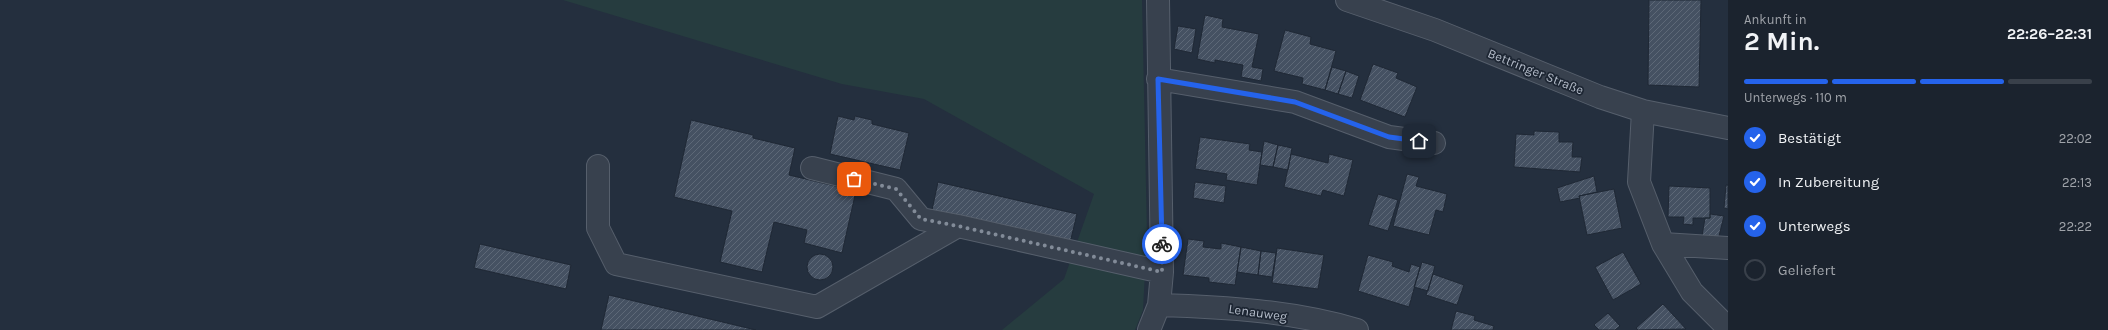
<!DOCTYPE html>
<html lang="de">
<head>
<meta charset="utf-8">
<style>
	:root { --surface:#1b232e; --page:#282f3a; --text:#f1f3f6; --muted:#a0a4aa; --line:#39404a; --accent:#2563eb }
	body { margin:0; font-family:Karla,sans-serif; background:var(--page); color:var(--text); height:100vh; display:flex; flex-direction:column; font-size:15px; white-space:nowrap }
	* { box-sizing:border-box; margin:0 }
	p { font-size:13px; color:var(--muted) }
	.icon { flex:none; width:22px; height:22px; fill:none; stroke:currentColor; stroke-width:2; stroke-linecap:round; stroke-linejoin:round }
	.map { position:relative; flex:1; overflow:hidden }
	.details { display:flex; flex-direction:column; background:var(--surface); width:380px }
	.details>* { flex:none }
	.pin { position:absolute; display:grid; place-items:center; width:34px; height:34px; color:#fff; margin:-17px; border-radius:8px; box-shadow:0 2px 6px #0006 }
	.courier { position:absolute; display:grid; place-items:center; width:40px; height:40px; margin:-20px; border:3px solid #2563eb; border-radius:50%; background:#fff; color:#222; box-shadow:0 1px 5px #0007 }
	.headline em { font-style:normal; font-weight:700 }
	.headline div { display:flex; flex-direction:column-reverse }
	.headline { display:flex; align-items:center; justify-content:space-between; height:68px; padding:0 16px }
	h1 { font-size:26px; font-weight:700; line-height:30px }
	.bar { display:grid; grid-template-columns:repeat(4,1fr); gap:6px 4px; align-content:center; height:48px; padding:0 16px }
	.bar i { height:5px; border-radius:3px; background:var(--line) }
	.bar .selected { background:var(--accent) }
	.bar p { grid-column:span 4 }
	ol { padding:0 16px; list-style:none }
	li { display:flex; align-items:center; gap:12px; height:44px }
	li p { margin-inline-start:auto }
	li .icon { padding:4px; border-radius:50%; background:var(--accent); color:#fff; stroke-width:4 }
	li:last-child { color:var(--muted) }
	li i { width:22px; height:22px; border:2px solid var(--line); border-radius:50% }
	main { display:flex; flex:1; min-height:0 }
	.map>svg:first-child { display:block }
</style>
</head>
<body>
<main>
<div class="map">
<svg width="1728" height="330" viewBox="0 0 1728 330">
	<defs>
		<pattern id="building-hatch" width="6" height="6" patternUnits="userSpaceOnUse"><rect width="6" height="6" fill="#455162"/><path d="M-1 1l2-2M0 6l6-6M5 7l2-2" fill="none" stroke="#5d6877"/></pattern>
	</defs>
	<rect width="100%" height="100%" fill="#242f3e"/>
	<path fill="#263c3f" d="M 563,0 L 1142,0 L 1147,234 L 1143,310 L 1135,330 L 1002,330 L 1064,279 L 1094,194 L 924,99 L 842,84 Z"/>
	<path fill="url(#building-hatch)" stroke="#1f2835" d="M 1649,0 L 1701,0 L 1699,87 L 1648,85 Z
		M 1205,15 L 1223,19 L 1222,27 L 1259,34 L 1252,67 L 1263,69 L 1261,81 L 1241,77 L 1243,65 L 1215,60 L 1215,63 L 1197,59 Z
		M 1178,26 L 1196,29 L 1192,53 L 1174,49 Z
		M 1285,30 L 1311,37 L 1310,44 L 1336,51 L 1325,90 L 1302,84 L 1303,78 L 1274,71 Z
		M 1373,64 L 1398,73 L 1396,78 L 1417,87 L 1405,117 L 1360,100 Z
		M 1332,67 L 1346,71 L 1338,94 L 1325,90 Z
		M 1346,71 L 1359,76 L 1352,98 L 1338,94 Z
		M 838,116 L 854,120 L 855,116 L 872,120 L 872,124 L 909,133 L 900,170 L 830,154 Z
		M 691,120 L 753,135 L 753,138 L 795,148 L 789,175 L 856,191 L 842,253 L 804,243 L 807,230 L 774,222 L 762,272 L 720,262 L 732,211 L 674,197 Z
		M 1534,131 L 1559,132 L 1559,142 L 1573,142 L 1572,157 L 1582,157 L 1580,172 L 1514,167 L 1516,134 L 1534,135 Z
		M 1200,137 L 1250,144 L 1249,150 L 1262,152 L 1257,185 L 1226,180 L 1227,174 L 1195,169 Z
		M 1264,141 L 1278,145 L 1273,167 L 1260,165 Z
		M 1278,145 L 1292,148 L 1288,170 L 1273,167 Z
		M 1291,154 L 1328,163 L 1329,154 L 1353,160 L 1344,196 L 1323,190 L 1321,196 L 1284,187 Z
		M 1407,174 L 1419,177 L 1416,186 L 1447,194 L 1443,212 L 1436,210 L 1429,235 L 1393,226 Z
		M 1594,176 L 1597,192 L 1579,196 L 1580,198 L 1560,202 L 1557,188 Z
		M 938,182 L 1077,214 L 1070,243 L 932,210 Z
		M 1195,182 L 1226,186 L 1224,203 L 1193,198 Z
		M 1726,185 L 1728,185 L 1728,209 L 1724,208 Z
		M 1669,186 L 1710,188 L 1710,218 L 1693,218 L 1693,225 L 1683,224 L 1684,217 L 1668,217 Z
		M 1614,189 L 1622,228 L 1587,235 L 1579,196 Z
		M 1378,194 L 1398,200 L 1388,231 L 1368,225 Z
		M 1710,214 L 1724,216 L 1718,240 L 1702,236 L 1705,218 L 1710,218 Z
		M 1188,239 L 1204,241 L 1203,247 L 1221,249 L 1221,243 L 1241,247 L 1235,285 L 1209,282 L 1209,278 L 1183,275 Z
		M 480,244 L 571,265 L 566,289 L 474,268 Z
		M 1241,247 L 1261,251 L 1258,275 L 1237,272 Z
		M 1277,248 L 1324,255 L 1318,289 L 1272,283 Z
		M 1261,251 L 1276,253 L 1272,277 L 1258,275 Z
		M 1623,252 L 1641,284 L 1613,300 L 1595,267 Z
		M807 267a13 13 0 1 1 26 0a13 13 0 1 1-26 0Z
		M 1368,255 L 1393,262 L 1392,266 L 1409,272 L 1411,264 L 1420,267 L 1409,307 L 1358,291 Z
		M 1422,262 L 1435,266 L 1428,291 L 1414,287 Z
		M 1433,274 L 1464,285 L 1457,305 L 1426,295 Z
		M 609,295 L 756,330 L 601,330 Z
		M 1663,304 L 1686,329 L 1638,330 L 1636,328 Z
		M 1456,311 L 1475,316 L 1474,320 L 1494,326 L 1493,330 L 1451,330 Z
		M 1608,313 L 1620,326 L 1615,330 L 1599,330 L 1594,325 Z"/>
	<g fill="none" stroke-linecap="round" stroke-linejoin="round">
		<g stroke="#565f6c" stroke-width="24">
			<path id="minor" d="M 1347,0 L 1435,30 L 1600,97 L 1643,111 L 1728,128
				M 1158,79 L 1295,102 L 1389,137 L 1434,143
				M 1643,111 L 1639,182 L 1663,244 L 1692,292 L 1728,328
				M 598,166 L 598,228 L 616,264 L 817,307 L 958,226 L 1162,272
				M 812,168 L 896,189 L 921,219 L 958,226
				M 1663,244 L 1728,248
				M 1159,305 C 1225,307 1293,311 1357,330
				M 1149,330 L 1159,305 L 1162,272 L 1158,0"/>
		</g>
		<use href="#minor" stroke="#38414e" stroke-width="22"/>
	</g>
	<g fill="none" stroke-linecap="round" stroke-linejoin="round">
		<path stroke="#828b98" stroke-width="4" stroke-dasharray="0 7.2" d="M 854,179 L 896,189 L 921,219 L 958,226 L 1162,272 L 1162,244"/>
		<path stroke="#2563eb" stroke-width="5" d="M 1162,244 L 1158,79 L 1295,102 L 1389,137 L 1419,141"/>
	</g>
	<g text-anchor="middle" stroke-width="3.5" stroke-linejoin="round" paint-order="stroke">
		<g font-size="13" fill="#b4bcc9" stroke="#1d2633">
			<text transform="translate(1536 71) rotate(22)" y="5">Bettringer Straße</text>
			<text transform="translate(1258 312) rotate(8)" y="5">Lenauweg</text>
		</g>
	</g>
</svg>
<div class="pin" style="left:854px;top:179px;background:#ea580c"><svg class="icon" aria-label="bag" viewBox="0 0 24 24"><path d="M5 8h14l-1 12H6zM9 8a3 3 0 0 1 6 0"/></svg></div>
<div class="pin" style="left:1419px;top:141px;background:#1f2937"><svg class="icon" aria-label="home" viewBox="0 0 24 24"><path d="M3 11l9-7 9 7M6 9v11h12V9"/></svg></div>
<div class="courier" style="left:1162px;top:244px"><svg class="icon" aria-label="bike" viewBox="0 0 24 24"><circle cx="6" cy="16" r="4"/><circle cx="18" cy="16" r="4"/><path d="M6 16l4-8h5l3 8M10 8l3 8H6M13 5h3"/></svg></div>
</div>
<section class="details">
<div class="headline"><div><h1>2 Min.</h1><p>Ankunft in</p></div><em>22:26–22:31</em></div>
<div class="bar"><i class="selected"></i><i class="selected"></i><i class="selected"></i><i></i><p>Unterwegs · 110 m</p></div>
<ol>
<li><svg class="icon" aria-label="check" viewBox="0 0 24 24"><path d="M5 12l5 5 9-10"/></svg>Bestätigt<p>22:02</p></li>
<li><svg class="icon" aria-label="check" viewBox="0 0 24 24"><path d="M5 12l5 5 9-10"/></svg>In Zubereitung<p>22:13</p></li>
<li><svg class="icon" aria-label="check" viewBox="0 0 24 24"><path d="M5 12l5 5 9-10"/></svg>Unterwegs<p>22:22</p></li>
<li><i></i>Geliefert</li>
</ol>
</section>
</main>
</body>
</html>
